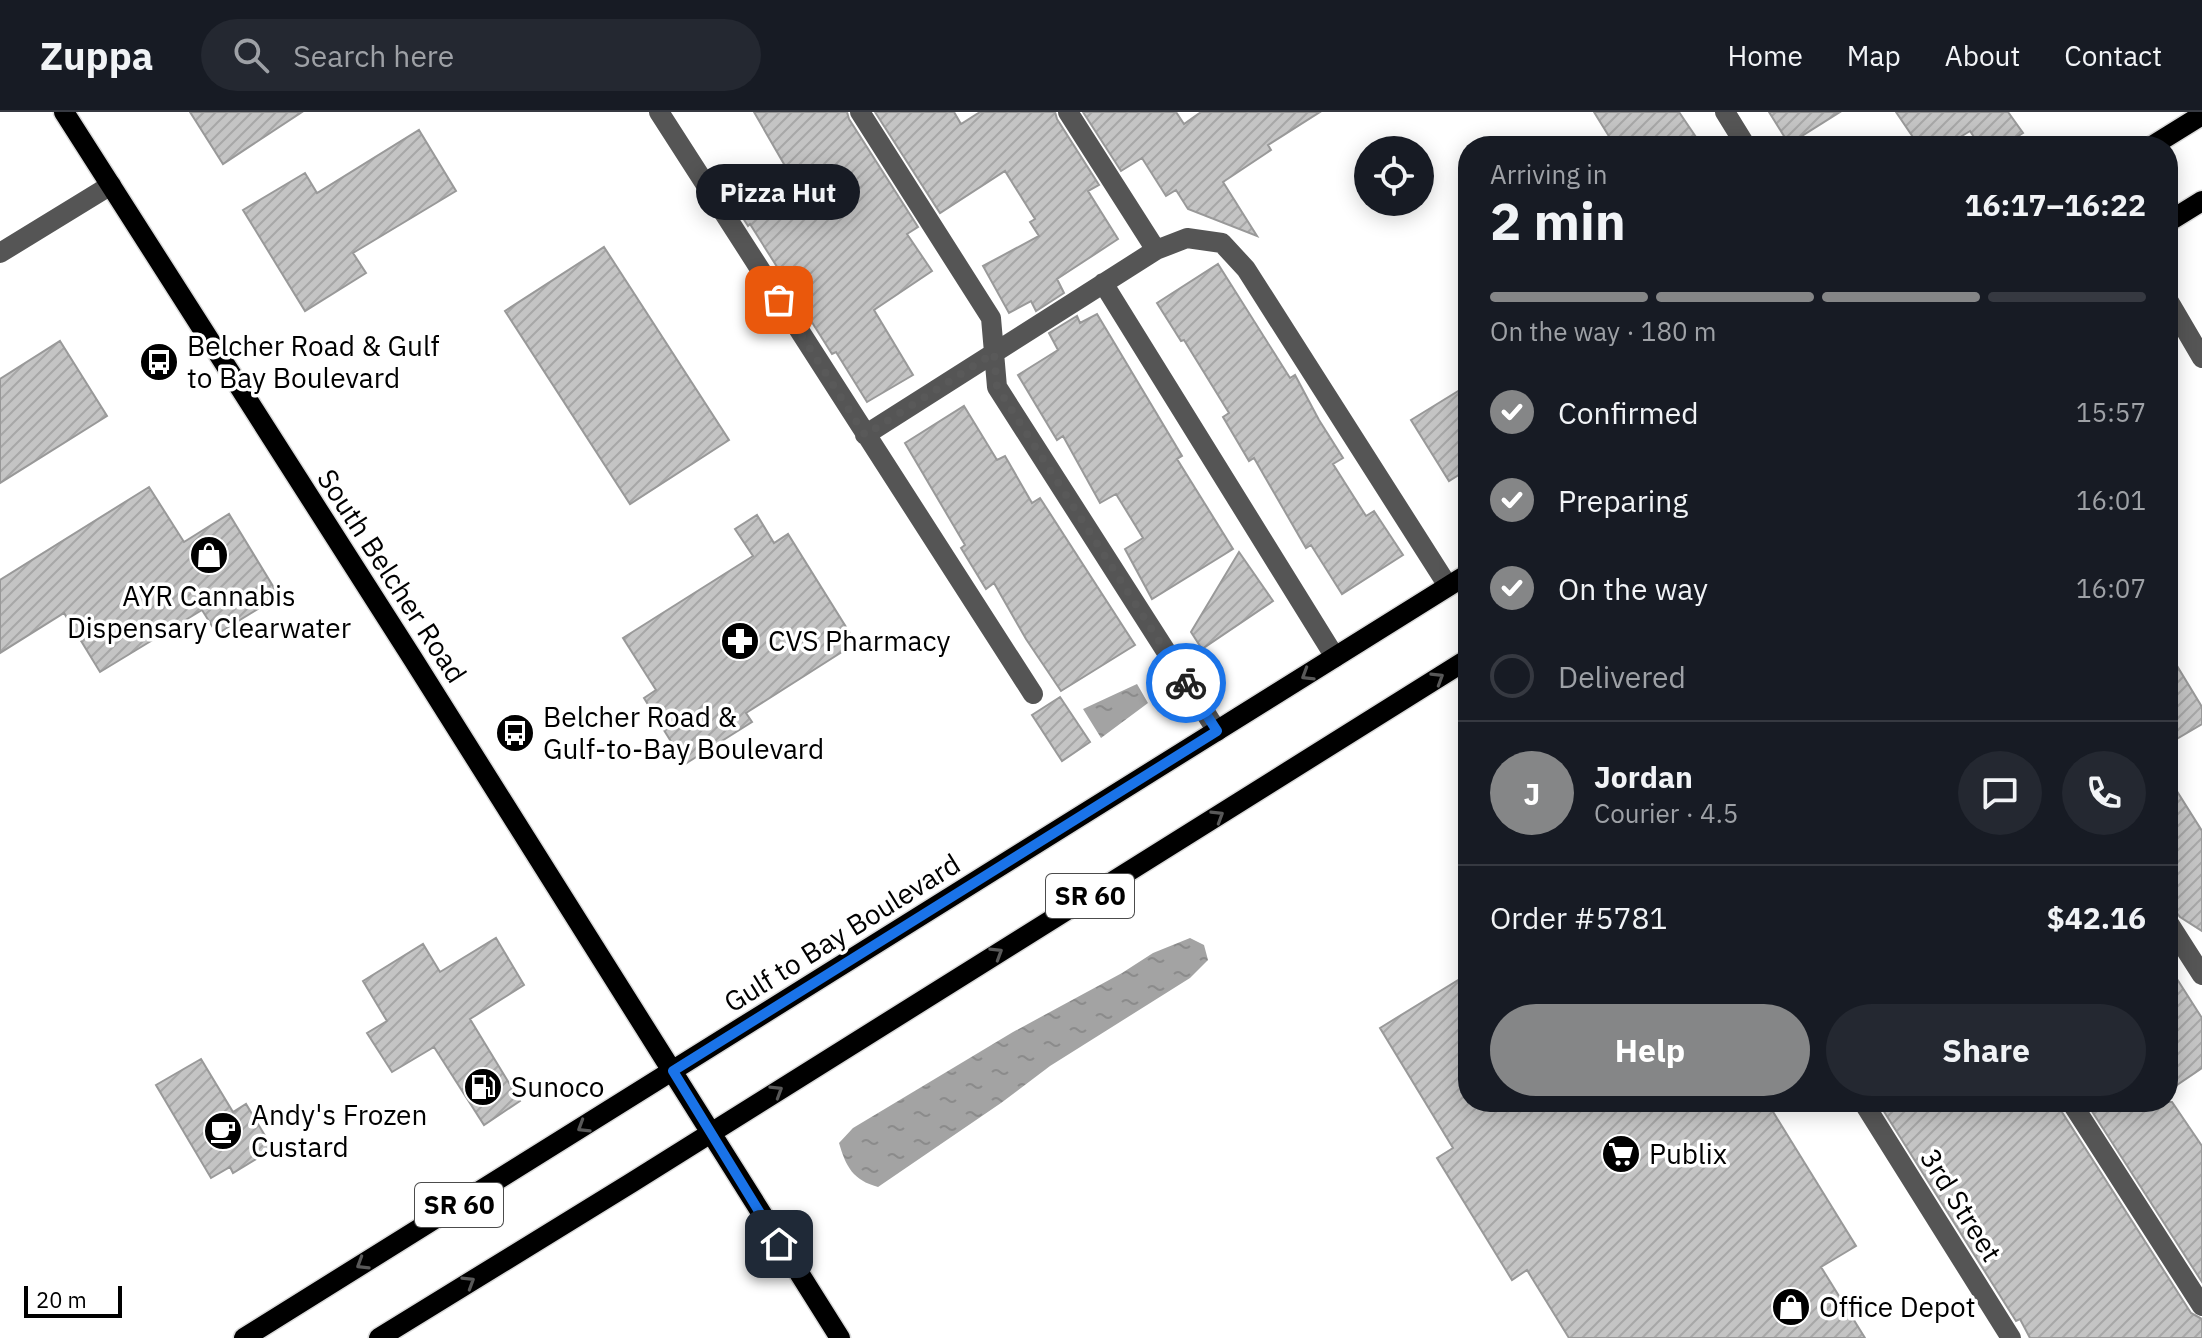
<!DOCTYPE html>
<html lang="en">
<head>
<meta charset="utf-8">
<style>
	:root { --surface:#171b24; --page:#242831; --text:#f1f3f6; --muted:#9ea1a6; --line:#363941; --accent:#858687 }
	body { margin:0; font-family:"IBM Plex Sans",sans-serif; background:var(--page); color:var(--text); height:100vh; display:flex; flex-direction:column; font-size:30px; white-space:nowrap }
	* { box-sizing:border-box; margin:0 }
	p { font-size:26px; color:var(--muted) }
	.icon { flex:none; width:44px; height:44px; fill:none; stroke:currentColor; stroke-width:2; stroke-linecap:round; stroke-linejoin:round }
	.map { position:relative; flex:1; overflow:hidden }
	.drawer { position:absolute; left:1458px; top:24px; width:720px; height:976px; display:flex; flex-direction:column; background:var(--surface); border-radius:32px; box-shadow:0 4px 20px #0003 }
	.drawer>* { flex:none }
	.controls { position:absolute; left:1354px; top:24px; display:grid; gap:16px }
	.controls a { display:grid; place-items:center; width:80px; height:80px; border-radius:50%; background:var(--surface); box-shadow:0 4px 20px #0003; font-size:40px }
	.scale { position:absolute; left:24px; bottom:20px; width:98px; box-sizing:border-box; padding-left:8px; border:4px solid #000; border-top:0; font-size:22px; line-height:28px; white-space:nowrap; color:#000; -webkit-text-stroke:6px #fff; paint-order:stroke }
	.pin { position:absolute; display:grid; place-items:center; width:68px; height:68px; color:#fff; margin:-34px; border-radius:16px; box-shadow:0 4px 12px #0006 }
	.courier { position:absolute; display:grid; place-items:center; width:80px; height:80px; margin:-40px; border:6px solid #1a73e8; border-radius:50%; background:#fff; color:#222; box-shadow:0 2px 10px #0007 }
	.bubble { position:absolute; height:56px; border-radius:28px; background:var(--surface); box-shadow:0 4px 20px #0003; font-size:26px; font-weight:700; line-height:56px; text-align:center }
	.summary em { font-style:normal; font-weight:700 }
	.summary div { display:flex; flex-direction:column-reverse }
	.summary { display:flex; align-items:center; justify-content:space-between; height:136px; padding:0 32px }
	h1 { font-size:52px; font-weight:700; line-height:60px }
	.bar { display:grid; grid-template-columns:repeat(4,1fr); gap:12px 8px; align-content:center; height:96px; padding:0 32px }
	.bar i { height:10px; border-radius:6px; background:var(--line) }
	.bar .active { background:var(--accent) }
	.bar p { grid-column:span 4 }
	.line { display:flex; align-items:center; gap:20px; padding:0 32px; border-top:2px solid var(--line) }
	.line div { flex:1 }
	.round { display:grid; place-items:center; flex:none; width:84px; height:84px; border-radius:42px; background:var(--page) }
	ol { padding:0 32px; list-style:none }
	li { display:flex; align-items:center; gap:24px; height:88px }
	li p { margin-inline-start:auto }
	li .icon { padding:8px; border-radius:50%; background:var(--accent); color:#fff; stroke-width:4 }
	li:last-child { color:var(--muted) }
	li i { width:44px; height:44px; border:4px solid var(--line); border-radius:50% }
	.button { display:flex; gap:16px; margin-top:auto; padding:16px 32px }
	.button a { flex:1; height:92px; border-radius:48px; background:var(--accent); color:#fff; font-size:32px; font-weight:700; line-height:92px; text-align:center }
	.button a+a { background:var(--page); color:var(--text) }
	header { display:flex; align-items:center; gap:48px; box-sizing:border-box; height:112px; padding:0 40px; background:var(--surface); border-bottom:2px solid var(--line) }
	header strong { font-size:38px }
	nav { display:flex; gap:44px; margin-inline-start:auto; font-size:28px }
	.search { width:560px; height:72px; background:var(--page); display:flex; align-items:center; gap:20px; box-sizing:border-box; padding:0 28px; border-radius:44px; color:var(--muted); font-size:30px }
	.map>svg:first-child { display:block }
</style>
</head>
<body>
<header>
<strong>Zuppa</strong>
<div class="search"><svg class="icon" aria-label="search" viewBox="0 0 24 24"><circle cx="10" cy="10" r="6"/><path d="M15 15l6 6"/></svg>Search here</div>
<nav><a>Home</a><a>Map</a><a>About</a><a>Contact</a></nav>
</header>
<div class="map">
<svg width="2202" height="1226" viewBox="0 0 2202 1226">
	<defs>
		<pattern id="water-ripples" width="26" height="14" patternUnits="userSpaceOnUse" patternTransform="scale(2)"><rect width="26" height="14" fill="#a3a3a3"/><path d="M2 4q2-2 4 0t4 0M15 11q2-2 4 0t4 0" fill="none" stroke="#8b8b8b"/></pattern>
		<pattern id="building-hatch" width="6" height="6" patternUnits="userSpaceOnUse" patternTransform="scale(2)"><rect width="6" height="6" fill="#c4c4c4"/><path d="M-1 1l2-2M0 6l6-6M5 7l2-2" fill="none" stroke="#a7a7a7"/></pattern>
	</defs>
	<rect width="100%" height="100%" fill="#fff"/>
	<path fill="url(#water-ripples)" d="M 1137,572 L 1148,591 L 1101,626 L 1083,597 Z
		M 1190,826 L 1204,833 L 1208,848 L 1190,866 L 1050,954 L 1001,991 L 878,1075 C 853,1068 846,1055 839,1031 L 853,1016 L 1013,920 L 1122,861 L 1153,841 Z"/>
	<path fill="url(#building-hatch)" stroke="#999" stroke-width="2" d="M 190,0 L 302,0 L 223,52 Z
		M 754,0 L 847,0 L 849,7 L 918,115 L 907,122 L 932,159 L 874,198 L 913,263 L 867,290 L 836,240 L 832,242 L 750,112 L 748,114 L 734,92 L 788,59 Z
		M 875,0 L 954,0 L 961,12 L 980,0 L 1055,0 L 1057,7 L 1099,73 L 1088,79 L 1118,127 L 1057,167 L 1064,181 L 1036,199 L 1031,189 L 1009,201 L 983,154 L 1039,124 L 1030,110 L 1035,107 L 1005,59 L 940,101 Z
		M 1083,0 L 1176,0 L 1184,12 L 1201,0 L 1320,0 L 1268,33 L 1271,38 L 1223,70 L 1257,124 L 1188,97 L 1176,78 L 1166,84 L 1142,46 L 1121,59 Z
		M 1594,0 L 1679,0 L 1702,34 L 1615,34 Z
		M 1769,0 L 1840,0 L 1789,32 Z
		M 1896,0 L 2008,0 L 2023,21 L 2002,34 L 1980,34 L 1970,19 L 1946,34 L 1919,34 Z
		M 419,18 L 456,79 L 353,141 L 366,161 L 305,199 L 243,98 L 305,61 L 317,81 Z
		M 604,135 L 729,328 L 630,392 L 505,199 Z
		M 1218,152 L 1290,266 L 1295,263 L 1319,308 L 1343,346 L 1333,352 L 1366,404 L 1374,399 L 1403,443 L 1342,482 L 1311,433 L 1306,436 L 1254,346 L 1249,349 L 1223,305 L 1229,301 L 1184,228 L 1181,229 L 1157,191 Z
		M 1097,202 L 1182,344 L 1177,347 L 1233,437 L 1152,487 L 1125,437 L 1143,426 L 1116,382 L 1100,391 L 1063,324 L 1057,328 L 1018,263 L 1058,238 L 1049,221 L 1077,204 L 1080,211 Z
		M 60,229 L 107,304 L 0,371 L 0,267 Z
		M 1468,273 L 1468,357 L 1449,369 L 1411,308 Z
		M 964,294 L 997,348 L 1005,344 L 1032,391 L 1040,386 L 1135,533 L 1061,579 L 1026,527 L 994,471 L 986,477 L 961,436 L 965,433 L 905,331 Z
		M 149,375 L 184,430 L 229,402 L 279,484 L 217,522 L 202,498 L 100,560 L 64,501 L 0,541 L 0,468 Z
		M 757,403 L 774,431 L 788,422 L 856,531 L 746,601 L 752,610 L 685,652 L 644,586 L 656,578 L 623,526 L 753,444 L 735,417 Z
		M 1239,440 L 1273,489 L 1202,537 L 1191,520 Z
		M 2168,539 L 2202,595 L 2202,612 L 2168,632 Z
		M 1060,585 L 1090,630 L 1062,649 L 1032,603 Z
		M 2168,665 L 2202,719 L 2202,819 L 2180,805 L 2175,799 L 2168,797 Z
		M 496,826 L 524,873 L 470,907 L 520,989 L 484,1013 L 434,935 L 392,960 L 367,921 L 387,909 L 363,869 L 423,832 L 440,860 Z
		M 2168,853 L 2202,906 L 2202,956 L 2168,979 Z
		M 1468,862 L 1468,990 L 1767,990 L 1856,1134 L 1821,1155 L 1865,1226 L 1569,1226 L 1527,1158 L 1512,1168 L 1437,1046 L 1453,1036 L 1380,916 Z
		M 201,947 L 233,1000 L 246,992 L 273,1037 L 233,1061 L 230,1055 L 211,1066 L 156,973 Z
		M 1878,990 L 2058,990 L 2060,997 L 2191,1201 L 2202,1207 L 2202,1226 L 2030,1226 L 2020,1207 L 2016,1209 Z
		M 2086,990 L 2172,990 L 2202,1034 L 2202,1170 Z"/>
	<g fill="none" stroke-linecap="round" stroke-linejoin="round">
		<g stroke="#dbdbdb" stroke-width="23">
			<path id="major" d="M 64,0 L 413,547 L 840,1226
				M 2152,34 L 2202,3
				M 2168,110 L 2202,89
				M 244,1226 L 1468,462
				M 379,1226 L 631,1071 L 1468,547"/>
		</g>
		<path stroke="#555" stroke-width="20" d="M 659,0 L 1033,582
			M 860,0 L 991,206 L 997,275 L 1217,619
			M 1068,0 L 1156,138
			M 1725,0 L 1746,34
			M 0,141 L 111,73
			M 1103,171 L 1335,545
			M 2168,188 L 2202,246
			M 865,323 L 1156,138 L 1187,126 L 1222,131 L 1246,157 L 1448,474
			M 2168,810 L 2202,863
			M 1863,990 L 2011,1226
			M 2071,990 L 2202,1194"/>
		<use href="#major" stroke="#000" stroke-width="20"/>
	</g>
	<defs><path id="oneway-chevron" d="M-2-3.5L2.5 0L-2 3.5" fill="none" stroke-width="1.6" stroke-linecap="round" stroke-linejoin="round" transform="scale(2)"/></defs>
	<g stroke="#595959">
		<use href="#oneway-chevron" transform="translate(1307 563) rotate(148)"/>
		<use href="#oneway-chevron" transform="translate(1438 566) rotate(-32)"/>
		<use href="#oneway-chevron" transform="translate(1218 704) rotate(-32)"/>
		<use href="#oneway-chevron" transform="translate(997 841) rotate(-32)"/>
		<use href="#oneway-chevron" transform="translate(777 979) rotate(-32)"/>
		<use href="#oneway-chevron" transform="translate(583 1015) rotate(148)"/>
		<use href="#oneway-chevron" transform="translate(362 1152) rotate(148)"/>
		<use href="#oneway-chevron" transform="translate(469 1170) rotate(-32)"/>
	</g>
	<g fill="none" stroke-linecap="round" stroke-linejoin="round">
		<path stroke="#595959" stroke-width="8" stroke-dasharray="0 14.4" d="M 779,188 L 865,323 L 994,241 L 997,275 L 1186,571"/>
		<path stroke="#1a73e8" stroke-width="10" d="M 779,1132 L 673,959 L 1217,619 L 1186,571"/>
	</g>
	<defs>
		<g id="bus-disc" transform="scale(2)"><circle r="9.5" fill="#000" stroke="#fff"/><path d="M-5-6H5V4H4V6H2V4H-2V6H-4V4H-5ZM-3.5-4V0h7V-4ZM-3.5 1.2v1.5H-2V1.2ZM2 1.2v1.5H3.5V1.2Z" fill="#fff"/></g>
		<g id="shop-disc" transform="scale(2)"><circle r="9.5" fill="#000" stroke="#fff"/><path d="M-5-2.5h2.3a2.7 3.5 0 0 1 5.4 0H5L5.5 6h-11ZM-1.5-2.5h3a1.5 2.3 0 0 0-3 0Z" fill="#fff"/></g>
		<g id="pharmacy-disc" transform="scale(2)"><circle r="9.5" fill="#000" stroke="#fff"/><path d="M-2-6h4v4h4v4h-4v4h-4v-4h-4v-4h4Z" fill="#fff"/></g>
		<g id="fuel-disc" transform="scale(2)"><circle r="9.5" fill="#000" stroke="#fff"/><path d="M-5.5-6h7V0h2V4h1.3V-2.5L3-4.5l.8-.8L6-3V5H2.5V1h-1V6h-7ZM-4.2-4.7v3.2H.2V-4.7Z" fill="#fff"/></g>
		<g id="cafe-disc" transform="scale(2)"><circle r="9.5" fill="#000" stroke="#fff"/><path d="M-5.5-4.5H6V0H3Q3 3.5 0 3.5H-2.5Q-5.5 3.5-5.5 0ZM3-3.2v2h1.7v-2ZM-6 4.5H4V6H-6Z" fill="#fff"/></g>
		<g id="supermarket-disc" transform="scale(2)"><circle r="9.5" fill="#000" stroke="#fff"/><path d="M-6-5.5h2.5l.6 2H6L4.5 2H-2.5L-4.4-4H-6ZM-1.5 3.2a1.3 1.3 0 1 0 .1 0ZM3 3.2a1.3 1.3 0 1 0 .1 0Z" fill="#fff"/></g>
	</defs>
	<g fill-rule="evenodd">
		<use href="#bus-disc" x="159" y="250"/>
		<use href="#shop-disc" x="209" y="443"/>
		<use href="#pharmacy-disc" x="740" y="529"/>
		<use href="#bus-disc" x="515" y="621"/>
		<use href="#fuel-disc" x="483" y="975"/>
		<use href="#cafe-disc" x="223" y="1019"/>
		<use href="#supermarket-disc" x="1621" y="1042"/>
		<use href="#shop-disc" x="1791" y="1195"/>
	</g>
	<g text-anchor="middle" stroke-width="7" stroke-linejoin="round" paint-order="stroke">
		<g fill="#fff" stroke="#4c4c4c" stroke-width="2">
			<rect x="1046" y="762" width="88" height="44" rx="6"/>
			<rect x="415" y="1071" width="88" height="44" rx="6"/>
		</g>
		<g font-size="26" font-weight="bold" fill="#000">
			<text x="1090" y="793">SR 60</text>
			<text x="459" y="1102">SR 60</text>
		</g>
		<g font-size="28" fill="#000" stroke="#fff" text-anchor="start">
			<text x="187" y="244">Belcher Road &amp; Gulf<tspan x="187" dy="32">to Bay Boulevard</tspan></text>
			<text x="209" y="494" text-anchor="middle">AYR Cannabis<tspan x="209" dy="32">Dispensary Clearwater</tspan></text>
			<text x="768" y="539">CVS Pharmacy</text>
			<text x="543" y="615">Belcher Road &amp;<tspan x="543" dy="32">Gulf-to-Bay Boulevard</tspan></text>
			<text x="511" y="985">Sunoco</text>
			<text x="251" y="1013">Andy's Frozen<tspan x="251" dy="32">Custard</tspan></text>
			<text x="1649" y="1052">Publix</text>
			<text x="1819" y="1205">Office Depot</text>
		</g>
		<g font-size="28" fill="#000" stroke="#fff">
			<text transform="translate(392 464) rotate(57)" y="10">South Belcher Road</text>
			<text transform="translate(842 821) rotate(-32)" y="10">Gulf to Bay Boulevard</text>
			<text transform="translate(1961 1093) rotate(58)" y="10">3rd Street</text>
		</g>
	</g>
</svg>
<div class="controls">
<a><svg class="icon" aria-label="locate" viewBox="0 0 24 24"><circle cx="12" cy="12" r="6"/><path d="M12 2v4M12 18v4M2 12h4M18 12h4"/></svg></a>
</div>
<div class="scale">20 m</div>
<div class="pin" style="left:779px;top:188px;background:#ea580c"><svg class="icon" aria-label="bag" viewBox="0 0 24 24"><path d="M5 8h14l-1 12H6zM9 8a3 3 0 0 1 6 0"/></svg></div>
<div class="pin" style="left:779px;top:1132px;background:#1f2937"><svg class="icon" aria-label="home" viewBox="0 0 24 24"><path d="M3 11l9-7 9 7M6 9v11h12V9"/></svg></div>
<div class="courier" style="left:1186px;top:571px"><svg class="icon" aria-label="bike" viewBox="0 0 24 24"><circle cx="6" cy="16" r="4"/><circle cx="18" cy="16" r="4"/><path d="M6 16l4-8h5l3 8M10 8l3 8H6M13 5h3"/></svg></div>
<div class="bubble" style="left:696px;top:52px;width:164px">Pizza Hut</div>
<section class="drawer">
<div class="summary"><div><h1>2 min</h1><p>Arriving in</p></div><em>16:17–16:22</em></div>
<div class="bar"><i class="active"></i><i class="active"></i><i class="active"></i><i></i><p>On the way · 180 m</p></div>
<ol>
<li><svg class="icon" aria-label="check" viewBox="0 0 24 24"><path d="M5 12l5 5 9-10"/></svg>Confirmed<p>15:57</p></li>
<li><svg class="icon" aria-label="check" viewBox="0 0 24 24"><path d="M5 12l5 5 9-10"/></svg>Preparing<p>16:01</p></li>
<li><svg class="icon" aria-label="check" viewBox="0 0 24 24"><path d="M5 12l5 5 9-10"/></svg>On the way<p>16:07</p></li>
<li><i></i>Delivered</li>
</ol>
<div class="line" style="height:144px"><b class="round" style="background:var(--accent);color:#fff">J</b><div><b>Jordan</b><p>Courier · 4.5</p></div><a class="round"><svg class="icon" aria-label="chat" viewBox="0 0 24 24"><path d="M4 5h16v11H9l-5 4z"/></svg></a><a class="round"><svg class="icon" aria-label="phone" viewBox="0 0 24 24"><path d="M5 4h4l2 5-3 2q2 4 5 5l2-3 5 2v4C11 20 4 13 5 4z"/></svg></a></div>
<div class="line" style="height:104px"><div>Order #5781</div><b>$42.16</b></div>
<div class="button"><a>Help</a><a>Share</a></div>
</section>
</div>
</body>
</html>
